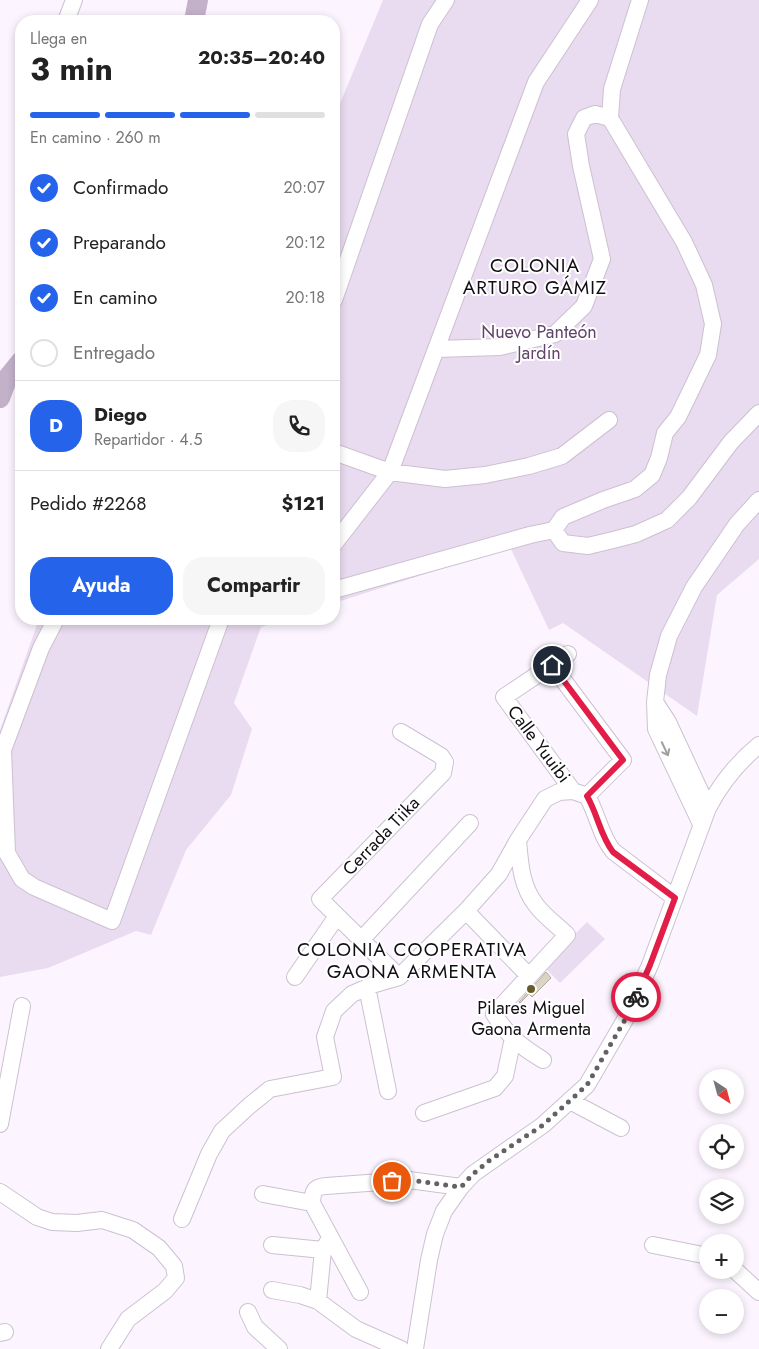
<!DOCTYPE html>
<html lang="es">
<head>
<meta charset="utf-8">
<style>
	:root { --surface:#fff; --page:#f6f6f6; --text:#222; --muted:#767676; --line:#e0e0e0; --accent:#2563eb }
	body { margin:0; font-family:Jost,sans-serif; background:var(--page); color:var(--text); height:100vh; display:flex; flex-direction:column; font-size:19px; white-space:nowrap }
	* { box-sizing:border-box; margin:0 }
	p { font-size:16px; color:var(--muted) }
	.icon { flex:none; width:28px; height:28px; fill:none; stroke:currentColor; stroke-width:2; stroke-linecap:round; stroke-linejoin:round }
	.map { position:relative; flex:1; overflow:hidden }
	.sheet { position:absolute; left:15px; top:15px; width:325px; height:610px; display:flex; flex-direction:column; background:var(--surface); border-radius:20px; box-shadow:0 2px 8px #0003 }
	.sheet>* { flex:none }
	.needle { width:32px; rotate:144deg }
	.buttons { position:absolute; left:699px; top:1069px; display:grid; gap:10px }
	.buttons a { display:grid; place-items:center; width:45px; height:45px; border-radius:50%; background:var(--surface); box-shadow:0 2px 8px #0003; font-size:25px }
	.pin { position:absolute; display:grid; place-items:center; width:42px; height:42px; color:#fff; margin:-21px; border:2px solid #fff; border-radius:50%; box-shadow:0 1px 5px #0007 }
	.courier { position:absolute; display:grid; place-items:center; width:50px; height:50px; margin:-25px; border:4px solid #e11d48; border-radius:50%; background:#fff; color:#222; box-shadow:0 1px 6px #0007 }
	.headline em { font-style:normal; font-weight:700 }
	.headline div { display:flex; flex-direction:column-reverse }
	.headline { display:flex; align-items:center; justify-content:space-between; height:85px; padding:0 15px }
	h1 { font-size:32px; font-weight:700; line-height:38px }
	.bar { display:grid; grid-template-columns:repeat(4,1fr); gap:8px 5px; align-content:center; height:60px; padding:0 15px }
	.bar i { height:6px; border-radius:4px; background:var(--line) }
	.bar .current { background:var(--accent) }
	.bar p { grid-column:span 4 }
	.line { display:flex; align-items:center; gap:12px; padding:0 15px; border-top:1px solid var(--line) }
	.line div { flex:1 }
	.round { display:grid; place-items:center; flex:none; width:52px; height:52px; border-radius:20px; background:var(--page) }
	ol { padding:0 15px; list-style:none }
	li { display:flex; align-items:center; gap:15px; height:55px }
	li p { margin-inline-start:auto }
	li .icon { padding:5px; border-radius:50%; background:var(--accent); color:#fff; stroke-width:4 }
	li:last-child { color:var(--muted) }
	li i { width:28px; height:28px; border:2px solid var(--line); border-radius:50% }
	.action { display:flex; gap:10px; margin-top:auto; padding:10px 15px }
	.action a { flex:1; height:58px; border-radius:20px; background:var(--accent); color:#fff; font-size:20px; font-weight:700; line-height:58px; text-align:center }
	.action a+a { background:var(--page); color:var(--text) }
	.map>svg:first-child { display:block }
</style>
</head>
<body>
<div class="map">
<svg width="759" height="1349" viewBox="0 0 759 1349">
	<rect width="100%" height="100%" fill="#fcf5ff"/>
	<path fill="#e9dbf0" d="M 383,0 L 759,0 L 759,559 L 717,595 L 697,716 L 563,623 L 549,630 L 510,547 L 334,603 L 334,118 Z
		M 39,619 L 286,619 L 261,627 L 234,703 L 252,729 L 231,795 L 186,850 L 151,935 L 136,931 L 48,968 L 0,977 L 0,730 Z
		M 587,922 L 605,939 L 560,983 L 543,966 Z"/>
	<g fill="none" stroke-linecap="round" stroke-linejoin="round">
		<path stroke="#c3b1ca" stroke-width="20" d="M 194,21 L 198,0
			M 0,398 L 8,377 L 21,361"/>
	</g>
	<path fill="#dad5c4" stroke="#afaa99" d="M 546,972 L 551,978 L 532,997 L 529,994 L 520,1003 L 519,1002 Z"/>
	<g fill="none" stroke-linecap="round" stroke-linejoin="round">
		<g stroke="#ccc1d0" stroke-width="18">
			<path id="minor" d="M 640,0 L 612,89 L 610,118 L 684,242 L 704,285 L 713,324 L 708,355 L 678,417 L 665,433 L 659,458 L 652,475 L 635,489 L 603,500 L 563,517 L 554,530 L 563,543 L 588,546 L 613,540 L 636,534 L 667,520 L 689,498 L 731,442 L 759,413
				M 66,21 L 74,0
				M 334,300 L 430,24 L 446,0
				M 436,349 L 500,347 L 555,334 L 584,306 L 602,259 L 581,166 L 576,134 L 584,118 L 595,114 L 610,118
				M 334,452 L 390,472 L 445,479 L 485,475 L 529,466 L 562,456 L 609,420
				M 334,544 L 390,472 L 536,82 L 590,0
				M 334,590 L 530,535 L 554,530
				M 56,619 L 41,648 L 3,750 L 7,853 L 22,879 L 34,887 L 112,921 L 221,619
				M 568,654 L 504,697 L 573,791
				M 552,665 L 623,760 L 587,796
				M 655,702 L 668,722 L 708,808
				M 587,796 C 598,815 600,835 613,851 L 675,898
				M 701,824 L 656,729 L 655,702 L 658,675 L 669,636 L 694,587 L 737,524 L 759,500
				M 518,840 C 520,863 521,886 536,905 C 544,916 557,925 567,935 L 494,1014 C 508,1036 520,1046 543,1060
				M 466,911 L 529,976
				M 361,940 L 470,823
				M 295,977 L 337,916
				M 399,977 L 320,899 L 443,773 L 445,762 L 441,756 L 401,732
				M 367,987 L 388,1091
				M 570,1101 L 621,1128
				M 424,1113 L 495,1088 L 505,1076 L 513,1038
				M 0,1124 L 22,1006
				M 0,1192 L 37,1217 L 52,1222 L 77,1223 L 102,1220 L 133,1230 L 159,1248 L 174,1266 L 176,1278 L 165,1291 L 128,1319 L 109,1349
				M 263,1194 L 312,1203
				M 182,1219 L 209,1154 L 222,1131 L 249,1106 L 270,1089 L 333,1077 L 325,1037 L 334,1011 L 352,994 L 375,984 L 399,977 L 466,911 L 499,874 L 518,840 L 545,799 L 559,792 L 573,791 L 587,796
				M 272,1245 L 323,1250
				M 653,1245 L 708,1256
				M 735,1270 L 759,1292
				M 272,1290 L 300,1295 L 318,1301 L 356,1329 L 401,1349
				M 360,1292 L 312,1203 C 313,1192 313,1187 326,1186 L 409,1180 L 461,1187
				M 318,1301 L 323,1250 L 330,1238
				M 248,1312 L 255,1327 L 279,1349
				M 0,1333 L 5,1332
				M 415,1349 L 429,1260 L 435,1234 L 444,1211 L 461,1187 L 473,1174 L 543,1125 L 587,1085 L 626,1018 L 650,965 L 708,808 C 721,783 737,763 759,745"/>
		</g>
		<use href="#minor" stroke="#fff" stroke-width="16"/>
	</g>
	<defs><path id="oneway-shaft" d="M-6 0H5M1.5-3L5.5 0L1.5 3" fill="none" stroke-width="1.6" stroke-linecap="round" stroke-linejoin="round" transform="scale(1.25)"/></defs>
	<use stroke="#a09fa1" href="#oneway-shaft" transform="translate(665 749) rotate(65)"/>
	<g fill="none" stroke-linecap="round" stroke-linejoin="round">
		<path stroke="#646066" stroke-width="5" stroke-dasharray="0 9" d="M 392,1181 L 409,1180 L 461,1187 L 473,1174 L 490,1160 L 543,1125 L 587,1085 L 626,1018 L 636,997"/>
		<path stroke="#e11d48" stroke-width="6" d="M 552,665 L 623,760 L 587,796 C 598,815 600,835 613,852 L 675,898 L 650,965 L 636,997"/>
	</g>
	<circle fill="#695b29" stroke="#fff" stroke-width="2" cx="531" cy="989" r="5"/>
	<g text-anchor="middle" stroke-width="4" stroke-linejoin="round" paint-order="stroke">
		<g font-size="18" fill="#60446b" stroke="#fff">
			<text x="539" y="338">Nuevo Panteón<tspan x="539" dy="21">Jardín</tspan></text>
		</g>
		<g font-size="18" fill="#120f14" stroke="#fff">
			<text transform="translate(539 744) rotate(53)" y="6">Calle Yuuibi</text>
			<text transform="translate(381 836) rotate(-46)" y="6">Cerrada Tiika</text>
		</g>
		<g font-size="18" fill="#120f14" stroke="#fff">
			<text x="531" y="1014">Pilares Miguel<tspan x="531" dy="21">Gaona Armenta</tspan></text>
		</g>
		<g font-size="19" letter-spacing="1" fill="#120f14" stroke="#fff">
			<text x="535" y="272">COLONIA<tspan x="535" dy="22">ARTURO GÁMIZ</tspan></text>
			<text x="412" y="956">COLONIA COOPERATIVA<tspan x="412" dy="22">GAONA ARMENTA</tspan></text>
		</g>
	</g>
</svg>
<div class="buttons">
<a><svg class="needle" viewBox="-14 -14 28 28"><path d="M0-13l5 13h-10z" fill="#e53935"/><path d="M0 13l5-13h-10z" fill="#767676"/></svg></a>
<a><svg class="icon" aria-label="locate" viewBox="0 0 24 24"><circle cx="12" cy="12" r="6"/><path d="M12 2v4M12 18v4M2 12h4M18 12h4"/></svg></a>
<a><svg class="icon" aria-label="layers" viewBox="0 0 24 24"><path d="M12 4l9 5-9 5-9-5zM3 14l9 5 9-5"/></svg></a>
<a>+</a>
<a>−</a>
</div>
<div class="pin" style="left:392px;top:1181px;background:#ea580c"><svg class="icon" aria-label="bag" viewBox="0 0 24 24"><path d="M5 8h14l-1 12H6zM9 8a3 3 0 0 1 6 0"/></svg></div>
<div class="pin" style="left:552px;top:665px;background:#1f2937"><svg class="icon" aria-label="home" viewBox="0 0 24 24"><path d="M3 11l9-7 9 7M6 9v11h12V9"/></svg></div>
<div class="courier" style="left:636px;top:997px"><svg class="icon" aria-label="bike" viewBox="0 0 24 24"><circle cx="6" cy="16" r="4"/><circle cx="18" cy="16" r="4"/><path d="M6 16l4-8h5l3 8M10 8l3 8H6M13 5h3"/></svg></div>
<section class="sheet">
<div class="headline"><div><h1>3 min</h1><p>Llega en</p></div><em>20:35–20:40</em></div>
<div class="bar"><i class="current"></i><i class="current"></i><i class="current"></i><i></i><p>En camino · 260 m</p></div>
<ol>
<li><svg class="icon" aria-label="check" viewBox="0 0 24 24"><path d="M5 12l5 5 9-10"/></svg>Confirmado<p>20:07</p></li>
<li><svg class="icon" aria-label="check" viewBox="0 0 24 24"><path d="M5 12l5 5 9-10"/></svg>Preparando<p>20:12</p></li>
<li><svg class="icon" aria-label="check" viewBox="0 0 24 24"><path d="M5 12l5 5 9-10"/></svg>En camino<p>20:18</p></li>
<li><i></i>Entregado</li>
</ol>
<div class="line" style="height:90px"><b class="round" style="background:var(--accent);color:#fff">D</b><div><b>Diego</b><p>Repartidor · 4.5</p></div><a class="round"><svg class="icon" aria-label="phone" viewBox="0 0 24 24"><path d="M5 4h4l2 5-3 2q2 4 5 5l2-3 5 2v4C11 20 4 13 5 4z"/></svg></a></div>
<div class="line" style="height:65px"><div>Pedido #2268</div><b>$121</b></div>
<div class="action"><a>Ayuda</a><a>Compartir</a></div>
</section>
</div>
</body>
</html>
